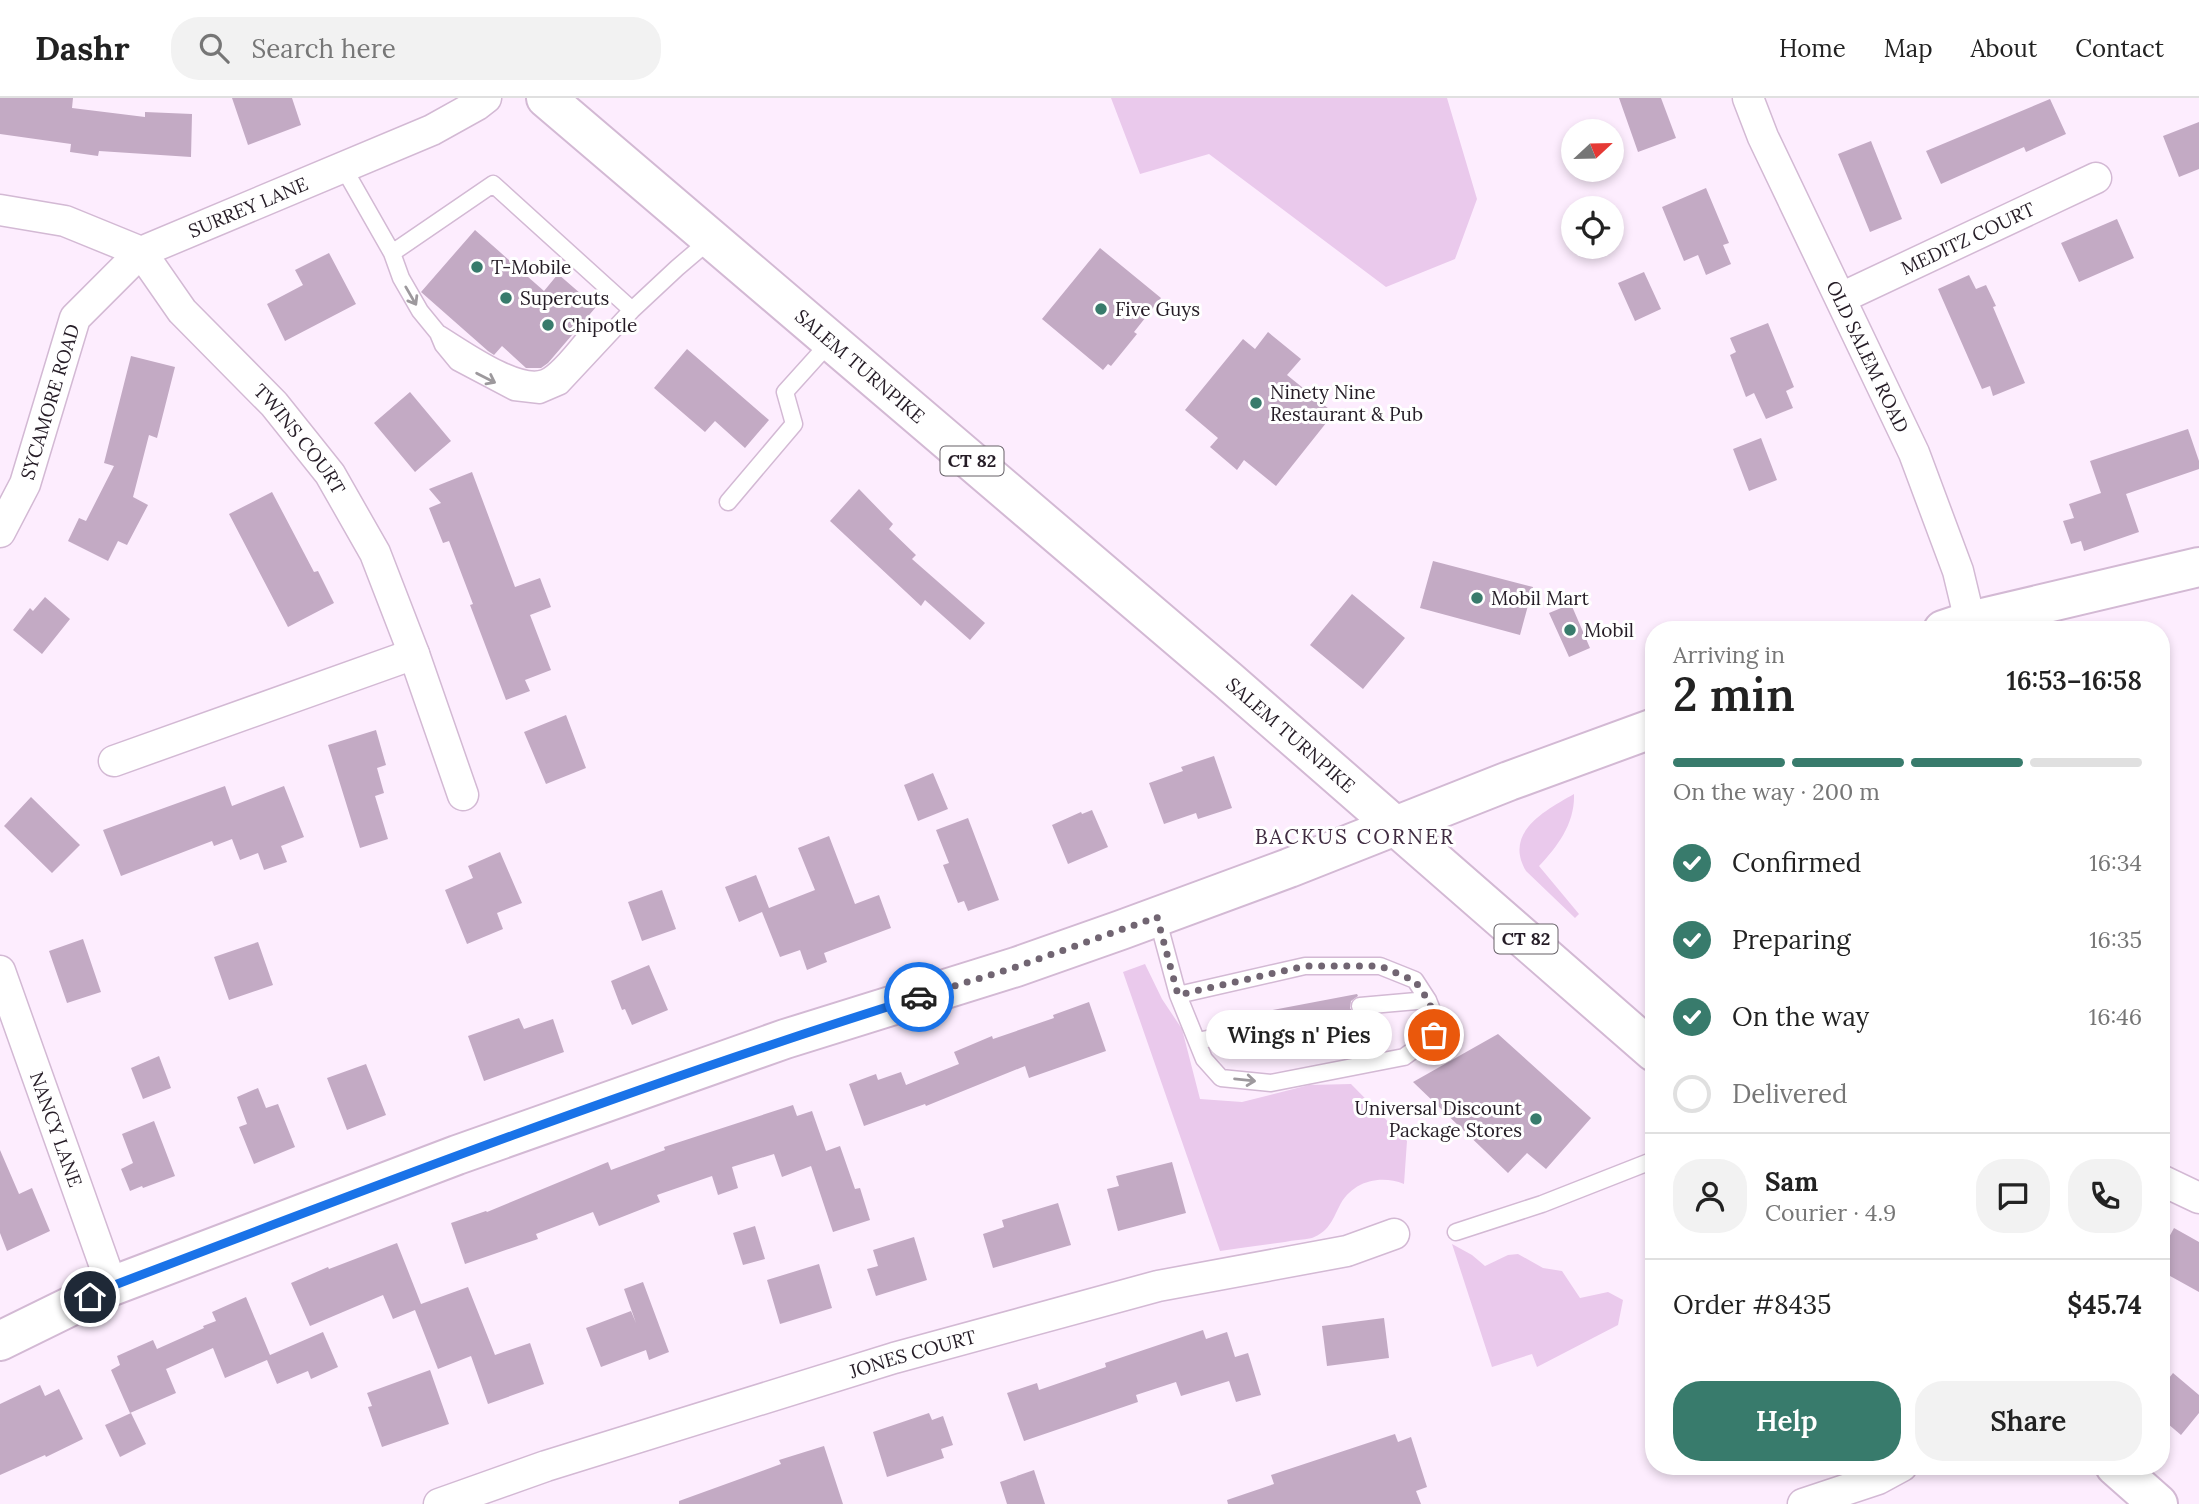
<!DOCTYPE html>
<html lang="en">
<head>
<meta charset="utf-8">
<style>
	:root { --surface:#fff; --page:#f2f2f2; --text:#222; --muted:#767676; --line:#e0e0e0; --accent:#387b6c }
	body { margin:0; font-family:Lora,serif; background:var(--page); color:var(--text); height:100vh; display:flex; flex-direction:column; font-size:26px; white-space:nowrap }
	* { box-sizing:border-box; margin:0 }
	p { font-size:23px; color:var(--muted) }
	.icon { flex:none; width:38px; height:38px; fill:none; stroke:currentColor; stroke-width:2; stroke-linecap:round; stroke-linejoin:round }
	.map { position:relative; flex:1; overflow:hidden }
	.panel { position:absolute; left:1645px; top:523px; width:525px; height:854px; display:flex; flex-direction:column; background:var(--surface); border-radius:28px; box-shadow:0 4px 10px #0003 }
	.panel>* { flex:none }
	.needle { width:46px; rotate:68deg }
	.controls { position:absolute; left:1561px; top:21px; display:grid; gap:14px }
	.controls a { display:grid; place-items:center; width:63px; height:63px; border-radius:50%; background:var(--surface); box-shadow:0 4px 10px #0003; font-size:35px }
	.pin { position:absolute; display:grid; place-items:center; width:60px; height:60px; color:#fff; margin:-30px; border:4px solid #fff; border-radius:50%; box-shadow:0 2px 7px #0007 }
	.courier { position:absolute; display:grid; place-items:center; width:70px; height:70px; margin:-35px; border:5px solid #1a73e8; border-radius:50%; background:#fff; color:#222; box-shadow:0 2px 9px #0007 }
	.bubble { position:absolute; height:49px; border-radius:24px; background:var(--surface); box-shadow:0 4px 10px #0003; font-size:23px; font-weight:600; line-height:49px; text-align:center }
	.summary em { font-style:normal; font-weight:600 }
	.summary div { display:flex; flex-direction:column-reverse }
	.summary { display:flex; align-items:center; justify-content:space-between; height:119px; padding:0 28px }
	h1 { font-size:46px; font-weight:600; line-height:52px }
	.bar { display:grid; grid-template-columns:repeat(4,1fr); gap:10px 7px; align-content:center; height:84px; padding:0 28px }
	.bar i { height:9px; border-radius:5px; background:var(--line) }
	.bar .active { background:var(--accent) }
	.bar p { grid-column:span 4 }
	.line { display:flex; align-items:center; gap:18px; padding:0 28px; border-top:2px solid var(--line) }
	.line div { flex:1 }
	.round { display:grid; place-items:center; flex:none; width:74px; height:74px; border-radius:28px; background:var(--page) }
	ol { padding:0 28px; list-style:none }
	li { display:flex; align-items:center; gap:21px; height:77px }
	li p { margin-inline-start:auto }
	li .icon { padding:7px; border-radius:50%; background:var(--accent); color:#fff; stroke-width:4 }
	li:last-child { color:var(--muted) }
	li i { width:38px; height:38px; border:4px solid var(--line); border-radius:50% }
	.action { display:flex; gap:14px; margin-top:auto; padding:14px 28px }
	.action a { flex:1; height:80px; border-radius:28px; background:var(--accent); color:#fff; font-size:28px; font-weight:600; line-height:80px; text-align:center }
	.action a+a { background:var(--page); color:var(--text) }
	header { display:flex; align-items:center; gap:42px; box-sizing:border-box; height:98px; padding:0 35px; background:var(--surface); border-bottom:2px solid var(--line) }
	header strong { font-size:33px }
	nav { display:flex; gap:38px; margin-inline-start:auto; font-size:24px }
	.search { width:490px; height:63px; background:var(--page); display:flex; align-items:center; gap:18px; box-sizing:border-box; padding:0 24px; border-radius:28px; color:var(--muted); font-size:26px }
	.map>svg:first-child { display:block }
</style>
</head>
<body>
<header>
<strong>Dashr</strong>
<div class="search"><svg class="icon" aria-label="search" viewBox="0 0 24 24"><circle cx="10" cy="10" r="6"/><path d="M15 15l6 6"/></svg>Search here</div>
<nav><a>Home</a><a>Map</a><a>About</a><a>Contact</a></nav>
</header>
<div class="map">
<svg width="2199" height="1406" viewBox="0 0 2199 1406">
	<rect width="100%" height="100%" fill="#fdedfe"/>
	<path fill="#eac9ec" d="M 1111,0 L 1447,0 L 1477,101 L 1455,161 L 1386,189 L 1209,56 L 1140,76 Z
		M 1574,696 C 1575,725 1558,748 1539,768 L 1579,816 L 1575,820 L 1526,773 C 1503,734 1546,712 1574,696 Z
		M 1145,866 L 1162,901 L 1182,931 L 1200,1001 L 1242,1004 L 1309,987 L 1351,986 L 1407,1043 L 1404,1086 C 1379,1076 1351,1084 1339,1109 C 1332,1123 1328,1134 1312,1140 C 1303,1142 1293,1142 1285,1144 C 1263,1147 1242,1150 1220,1153 L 1123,874 Z
		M 1452,1146 L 1472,1157 L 1485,1168 L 1508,1157 L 1518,1156 L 1543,1170 L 1562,1173 L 1580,1200 L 1608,1194 L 1623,1202 L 1618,1227 L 1537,1269 L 1532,1256 L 1492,1269 Z"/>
	<path fill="#c3aac4" d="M 0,0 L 73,0 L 72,10 L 145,19 L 145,14 L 192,16 L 191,59 L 99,53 L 98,58 L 70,54 L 71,46 L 0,36 Z
		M 232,0 L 292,0 L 301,27 L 248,47 Z
		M 1619,0 L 1661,0 L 1676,40 L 1638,54 Z
		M 2050,1 L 2066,36 L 2026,54 L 2024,49 L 1941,86 L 1926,53 Z
		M 2199,24 L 2199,71 L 2179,79 L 2163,38 Z
		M 1871,43 L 1902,121 L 1870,134 L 1838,56 Z
		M 1706,90 L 1729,145 L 1723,147 L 1731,166 L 1706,177 L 1698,157 L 1684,163 L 1662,109 Z
		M 2117,121 L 2134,160 L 2079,184 L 2061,145 Z
		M 475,132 L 544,193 L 558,176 L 596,209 L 548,265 L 541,270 L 526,270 L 502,248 L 494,257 L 488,253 L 421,194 Z
		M 1100,150 L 1161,200 L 1134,234 L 1137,236 L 1111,268 L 1108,266 L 1103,272 L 1042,221 Z
		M 329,155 L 356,206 L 285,243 L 267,206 L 303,187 L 295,172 Z
		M 1644,174 L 1661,211 L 1635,223 L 1618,185 Z
		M 1969,177 L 1976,191 L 1986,187 L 1996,208 L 1993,209 L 2025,285 L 1993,298 L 1990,288 L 1982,291 L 1938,191 Z
		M 1768,225 L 1794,289 L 1786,293 L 1793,310 L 1766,321 L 1754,295 L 1746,299 L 1730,257 L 1736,254 L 1730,240 Z
		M 1268,234 L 1301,261 L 1287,277 L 1334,315 L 1276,388 L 1244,362 L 1237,372 L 1210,349 L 1218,340 L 1185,312 L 1243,241 L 1255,251 Z
		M 687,251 L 769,322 L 745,350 L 715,323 L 705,334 L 654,290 Z
		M 131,258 L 175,269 L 157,340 L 149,337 L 133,399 L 148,407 L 127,447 L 118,443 L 108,463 L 68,443 L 79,420 L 86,423 L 114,368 L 104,365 Z
		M 410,294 L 451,343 L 415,374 L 374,325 Z
		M 2188,331 L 2199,363 L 2199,371 L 2126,396 L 2139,434 L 2084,453 L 2081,443 L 2071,446 L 2063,423 L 2074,420 L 2069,406 L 2101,395 L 2090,363 Z
		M 1761,340 L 1777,382 L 1749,393 L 1733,351 Z
		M 472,374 L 515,489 L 540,480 L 551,509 L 530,517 L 551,572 L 525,582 L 530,593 L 506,602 L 470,507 L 473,506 L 449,443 L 443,445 L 429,410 L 441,405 L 429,391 Z
		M 859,391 L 893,426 L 889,431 L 916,457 L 912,461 L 985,525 L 970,542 L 925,502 L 921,508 L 830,423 Z
		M 272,394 L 314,474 L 318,473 L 334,505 L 288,529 L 229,416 Z
		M 1433,463 L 1533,489 L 1520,537 L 1420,510 Z
		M 1352,496 L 1405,540 L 1363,591 L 1310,547 Z
		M 45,499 L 70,521 L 42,556 L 13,532 L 30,510 L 33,513 Z
		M 1571,506 L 1590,550 L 1569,559 L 1549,515 Z
		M 566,617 L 586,670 L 546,686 L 524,634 Z
		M 376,632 L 386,667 L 377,670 L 384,695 L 375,698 L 388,741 L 360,750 L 328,647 Z
		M 1214,658 L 1232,710 L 1198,721 L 1196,715 L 1164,726 L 1149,685 L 1183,673 L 1181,669 Z
		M 933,675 L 948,711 L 918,723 L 904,687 Z
		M 225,688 L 232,708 L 284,688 L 304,739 L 281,748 L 287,764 L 264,772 L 258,755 L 240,762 L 232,741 L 214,748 L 212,743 L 121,778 L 103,732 Z
		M 31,699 L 80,747 L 52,775 L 4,728 Z
		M 1092,712 L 1108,749 L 1068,766 L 1052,727 L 1081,714 L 1082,716 Z
		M 968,720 L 999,802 L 968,813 L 964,803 L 958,805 L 943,767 L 949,765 L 936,732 Z
		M 829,738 L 855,806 L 879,797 L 891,830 L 824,855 L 827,864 L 807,872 L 800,852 L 780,859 L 762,814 L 739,824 L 725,789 L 756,777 L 769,810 L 815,792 L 798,750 Z
		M 500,754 L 522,805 L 497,815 L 503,831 L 467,846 L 445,792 L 473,780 L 468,768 Z
		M 662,792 L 676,831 L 642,843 L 628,804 Z
		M 83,841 L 101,894 L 67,905 L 49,853 Z
		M 258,844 L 273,887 L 229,902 L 214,859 Z
		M 649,867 L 668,912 L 632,927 L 625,911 L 622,912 L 611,883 Z
		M 1357,896 L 1358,898 L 1351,903 L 1350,910 L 1355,917 L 1362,918 L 1365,936 L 1249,957 L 1246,943 L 1252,940 L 1254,931 L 1251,925 L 1242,923 L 1241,918 Z
		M 1089,904 L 1106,953 L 1029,980 L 1025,968 L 926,1008 L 925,1006 L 864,1028 L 849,986 L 876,976 L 878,982 L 901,974 L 906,987 L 959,966 L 954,954 L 992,938 L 993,941 L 1054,920 L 1053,917 Z
		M 519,920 L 524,931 L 553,921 L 564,954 L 484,983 L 468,938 Z
		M 1498,936 L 1591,1020 L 1546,1071 L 1527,1055 L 1508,1075 L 1413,984 Z
		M 159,958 L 171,990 L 143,1001 L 131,970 Z
		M 366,966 L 386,1017 L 347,1032 L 327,980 Z
		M 258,990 L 266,1010 L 278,1006 L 295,1049 L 254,1066 L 239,1029 L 247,1026 L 237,999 Z
		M 793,1007 L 797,1018 L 812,1013 L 826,1053 L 840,1048 L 855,1091 L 860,1090 L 870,1122 L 833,1134 L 811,1068 L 782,1079 L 774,1056 L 732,1069 L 738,1090 L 718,1097 L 712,1078 L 657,1097 L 660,1104 L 599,1128 L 593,1114 L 536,1136 L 538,1141 L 465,1166 L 451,1125 L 486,1113 L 487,1114 L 608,1064 L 611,1072 L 665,1052 L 664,1049 Z
		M 154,1023 L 175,1078 L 143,1090 L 142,1088 L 130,1093 L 121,1071 L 133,1065 L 122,1036 Z
		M 0,1052 L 19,1096 L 32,1090 L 50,1133 L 7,1153 L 0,1135 Z
		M 1172,1064 L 1186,1115 L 1118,1133 L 1107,1091 L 1119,1088 L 1116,1078 Z
		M 1058,1105 L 1071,1147 L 993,1170 L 983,1136 L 1004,1129 L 1002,1122 Z
		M 755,1128 L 765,1161 L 743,1167 L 733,1135 Z
		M 2174,1130 L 2199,1144 L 2199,1194 L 2161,1173 L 2161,1154 Z
		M 914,1139 L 927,1182 L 876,1198 L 867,1171 L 878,1168 L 873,1152 Z
		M 397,1145 L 421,1206 L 468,1189 L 495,1257 L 530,1245 L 544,1286 L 488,1306 L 471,1258 L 438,1271 L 415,1212 L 393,1221 L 383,1197 L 310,1228 L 291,1185 L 328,1169 L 329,1171 Z
		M 819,1166 L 832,1210 L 780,1226 L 767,1182 Z
		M 643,1184 L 669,1254 L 649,1262 L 646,1252 L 601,1269 L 586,1230 L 631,1213 L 636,1225 L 624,1191 Z
		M 246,1199 L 270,1257 L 323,1234 L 338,1269 L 311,1281 L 308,1273 L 277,1286 L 267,1262 L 225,1280 L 213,1250 L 166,1271 L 176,1295 L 130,1315 L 111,1272 L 120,1267 L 117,1258 L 153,1242 L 157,1251 L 204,1230 L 203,1228 L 216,1223 L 212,1214 Z
		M 1384,1220 L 1389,1260 L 1327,1268 L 1322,1228 Z
		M 1203,1232 L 1206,1241 L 1227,1234 L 1235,1259 L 1248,1255 L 1261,1297 L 1236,1304 L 1229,1283 L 1181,1298 L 1176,1284 L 1136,1297 L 1138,1304 L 1024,1343 L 1007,1295 L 1037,1285 L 1039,1292 L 1106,1269 L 1105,1265 Z
		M 430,1272 L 449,1326 L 382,1349 L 368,1309 L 372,1308 L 367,1295 Z
		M 2173,1275 L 2199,1297 L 2199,1315 L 2181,1337 L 2161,1320 L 2161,1290 Z
		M 40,1287 L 45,1298 L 59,1291 L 83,1341 L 46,1359 L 45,1357 L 0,1377 L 0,1306 Z
		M 131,1315 L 146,1346 L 120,1359 L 105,1327 Z
		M 929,1315 L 932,1322 L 943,1318 L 953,1347 L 941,1351 L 944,1360 L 887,1379 L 873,1334 Z
		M 1395,1336 L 1398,1344 L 1411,1339 L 1427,1389 L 1416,1393 L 1421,1406 L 1228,1406 L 1227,1402 L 1274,1386 L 1271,1377 Z
		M 824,1348 L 843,1406 L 679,1406 L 679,1403 L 781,1366 L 779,1362 Z
		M 1034,1372 L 1045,1406 L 1007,1406 L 1000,1384 Z"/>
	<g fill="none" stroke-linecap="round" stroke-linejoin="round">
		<g stroke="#d3b9d4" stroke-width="19">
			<path id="service" d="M 343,69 L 392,155 L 401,180 L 420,213 L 438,235 L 443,247 L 457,264 L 514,294 L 540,297 L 561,288 L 632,212 L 677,170 L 711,141
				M 392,155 L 493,86 L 632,212
				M 440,236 C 463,250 518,290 544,280 C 559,274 579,246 590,233 L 612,233
				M 728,404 L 794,326 L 785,294 L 831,243
				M 1157,819 L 1178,897 L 1204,961 L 1221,980 L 1271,985 L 1404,959 L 1434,937 L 1436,922 L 1428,902 L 1415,882 L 1380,868 L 1305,868 L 1178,897
				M 1360,908 L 1428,902
				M 1198,943 L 1244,933
				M 1456,1134 L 1542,1106 L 1654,1062"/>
		</g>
		<g stroke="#d3b9d4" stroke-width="33">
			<g id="minor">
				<path id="s1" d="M 1748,0 L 1763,39 L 1914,355 L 1958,473 L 1970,523"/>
				<path id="s2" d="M 0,112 L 65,123 L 141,154 L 432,32 L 477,7 L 486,0"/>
				<path id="s3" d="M 1841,200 L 2096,80"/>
				<path id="s4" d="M 0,434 L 25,386 L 75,220 L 141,154 L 182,213 L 274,306 L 330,376 L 375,455 L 414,556 L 463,697"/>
				<path d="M 114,663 L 414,556"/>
				<path id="s5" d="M 0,873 L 112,1188"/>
				<path d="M 2161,1082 L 2199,1100"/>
				<path id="s6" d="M 439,1406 L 546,1368 L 894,1260 L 1158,1188 L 1347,1153 L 1394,1136"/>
				<path d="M 1803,1406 L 1878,1381 L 1902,1368"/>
			</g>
		</g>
		<g stroke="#d3b9d4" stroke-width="42">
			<path id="secondary" d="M 1943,532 L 1970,523 L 2199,469
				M 0,1243 L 112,1188 L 457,1057 L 785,941 L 1016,869 L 1121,832 L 1289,770 L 1509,683 L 1654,630"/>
		</g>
		<g stroke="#d3b9d4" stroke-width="42">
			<g id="primary">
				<path id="s7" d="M 546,0 L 1228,582 L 1654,954"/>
				<path d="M 2115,1368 L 2158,1406"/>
			</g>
		</g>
		<use href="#service" stroke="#fff" stroke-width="16"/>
		<use href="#minor" stroke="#fff" stroke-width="30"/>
		<use href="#secondary" stroke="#fff" stroke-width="38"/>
		<use href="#primary" stroke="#fff" stroke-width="38"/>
	</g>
	<defs><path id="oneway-shaft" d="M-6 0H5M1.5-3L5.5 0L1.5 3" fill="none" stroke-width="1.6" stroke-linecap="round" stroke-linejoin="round" transform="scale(1.75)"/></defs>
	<g stroke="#9d999d">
		<use href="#oneway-shaft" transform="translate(411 198) rotate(60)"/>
		<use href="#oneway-shaft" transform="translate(486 280) rotate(27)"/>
		<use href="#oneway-shaft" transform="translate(1245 982) rotate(6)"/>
	</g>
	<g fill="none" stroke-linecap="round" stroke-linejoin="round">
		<path stroke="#716572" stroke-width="7" stroke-dasharray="0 12.6" d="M 919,899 L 1016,869 L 1157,819 L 1178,897 L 1305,868 L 1380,868 L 1415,883 L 1428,902 L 1436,922 L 1434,937"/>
		<path stroke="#1a73e8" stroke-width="9" d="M 90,1199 L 112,1188 C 379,1086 646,984 919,899"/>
	</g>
	<g fill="#387b6c" stroke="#fff" stroke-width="2.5">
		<circle cx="477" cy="169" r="7"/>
		<circle cx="506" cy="200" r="7"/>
		<circle cx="1101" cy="211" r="7"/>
		<circle cx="548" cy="227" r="7"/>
		<circle cx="1256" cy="305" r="7"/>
		<circle cx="1477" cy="500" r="7"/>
		<circle cx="1570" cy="532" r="7"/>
		<circle cx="1536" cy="1021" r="7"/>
	</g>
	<g text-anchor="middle" stroke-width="6" stroke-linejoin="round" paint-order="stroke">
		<g fill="#fff" stroke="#666067" stroke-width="2">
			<rect x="940.5" y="348.5" width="63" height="29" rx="5"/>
			<rect x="1494.5" y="826.5" width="63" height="29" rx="5"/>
		</g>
		<g font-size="18" font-weight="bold" fill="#251c26">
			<text x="972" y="369">CT 82</text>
			<text x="1526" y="847">CT 82</text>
		</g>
		<g font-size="19" fill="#251c26" stroke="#fff">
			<text dy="7" stroke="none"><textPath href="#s2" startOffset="264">SURREY LANE</textPath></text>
			<text dy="7" stroke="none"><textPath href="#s3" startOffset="140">MEDITZ COURT</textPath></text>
			<text dy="7" stroke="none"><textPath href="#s1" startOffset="285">OLD SALEM ROAD</textPath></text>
			<text dy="7" stroke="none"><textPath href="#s7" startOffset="413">SALEM TURNPIKE</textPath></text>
			<text dy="7" stroke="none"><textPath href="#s4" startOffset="140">SYCAMORE ROAD</textPath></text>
			<text dy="7" stroke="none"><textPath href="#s4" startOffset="567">TWINS COURT</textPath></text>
			<text dy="7" stroke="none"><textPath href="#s7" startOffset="980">SALEM TURNPIKE</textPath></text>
			<text dy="7" stroke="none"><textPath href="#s5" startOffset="168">NANCY LANE</textPath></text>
			<text dy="7" stroke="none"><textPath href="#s6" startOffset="497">JONES COURT</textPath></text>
		</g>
		<g font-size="19" fill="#251c26" stroke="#fff" text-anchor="start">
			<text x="491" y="176">T-Mobile</text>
			<text x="520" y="207">Supercuts</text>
			<text x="1115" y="218">Five Guys</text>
			<text x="562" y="234">Chipotle</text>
			<text x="1270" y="301">Ninety Nine<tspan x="1270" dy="22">Restaurant &amp; Pub</tspan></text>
			<text x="1491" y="507">Mobil Mart</text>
			<text x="1584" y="539">Mobil</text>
			<text x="1522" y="1017" text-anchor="end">Universal Discount<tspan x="1522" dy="22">Package Stores</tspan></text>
		</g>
		<g font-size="21" letter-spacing="2" fill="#402b41" stroke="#fff">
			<text x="1355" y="746">BACKUS CORNER</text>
		</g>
	</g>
</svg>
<div class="controls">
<a><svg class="needle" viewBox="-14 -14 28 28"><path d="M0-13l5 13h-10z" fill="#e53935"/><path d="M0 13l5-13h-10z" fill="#767676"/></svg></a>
<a><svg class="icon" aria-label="locate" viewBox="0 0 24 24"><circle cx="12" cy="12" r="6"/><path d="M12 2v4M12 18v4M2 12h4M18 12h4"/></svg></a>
</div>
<div class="pin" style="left:1434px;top:937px;background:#ea580c"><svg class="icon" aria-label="bag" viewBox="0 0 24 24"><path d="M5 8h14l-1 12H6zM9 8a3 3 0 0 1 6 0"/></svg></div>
<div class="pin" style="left:90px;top:1199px;background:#1f2937"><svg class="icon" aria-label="home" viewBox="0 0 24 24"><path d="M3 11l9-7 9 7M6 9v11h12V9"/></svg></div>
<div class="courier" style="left:919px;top:899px"><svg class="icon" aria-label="car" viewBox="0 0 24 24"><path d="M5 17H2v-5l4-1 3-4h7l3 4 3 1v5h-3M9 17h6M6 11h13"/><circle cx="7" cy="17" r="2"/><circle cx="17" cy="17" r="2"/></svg></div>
<div class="bubble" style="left:1206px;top:912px;width:186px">Wings n' Pies</div>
<section class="panel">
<div class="summary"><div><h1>2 min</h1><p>Arriving in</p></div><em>16:53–16:58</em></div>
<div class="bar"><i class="active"></i><i class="active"></i><i class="active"></i><i></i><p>On the way · 200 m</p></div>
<ol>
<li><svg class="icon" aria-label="check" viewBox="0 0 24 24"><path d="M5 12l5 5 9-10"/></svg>Confirmed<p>16:34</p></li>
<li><svg class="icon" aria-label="check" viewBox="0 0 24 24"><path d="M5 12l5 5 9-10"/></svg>Preparing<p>16:35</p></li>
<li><svg class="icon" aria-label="check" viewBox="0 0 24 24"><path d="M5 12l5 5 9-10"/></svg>On the way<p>16:46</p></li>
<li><i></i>Delivered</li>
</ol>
<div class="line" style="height:126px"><a class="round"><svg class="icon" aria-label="person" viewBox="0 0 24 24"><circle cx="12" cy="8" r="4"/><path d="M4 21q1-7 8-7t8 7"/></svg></a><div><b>Sam</b><p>Courier · 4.9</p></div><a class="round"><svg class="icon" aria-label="chat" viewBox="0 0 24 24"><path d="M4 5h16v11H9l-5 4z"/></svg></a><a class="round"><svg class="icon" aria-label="phone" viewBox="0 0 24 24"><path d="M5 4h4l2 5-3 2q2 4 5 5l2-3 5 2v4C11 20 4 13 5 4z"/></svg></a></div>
<div class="line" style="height:91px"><div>Order #8435</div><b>$45.74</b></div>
<div class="action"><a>Help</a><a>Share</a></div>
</section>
</div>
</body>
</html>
